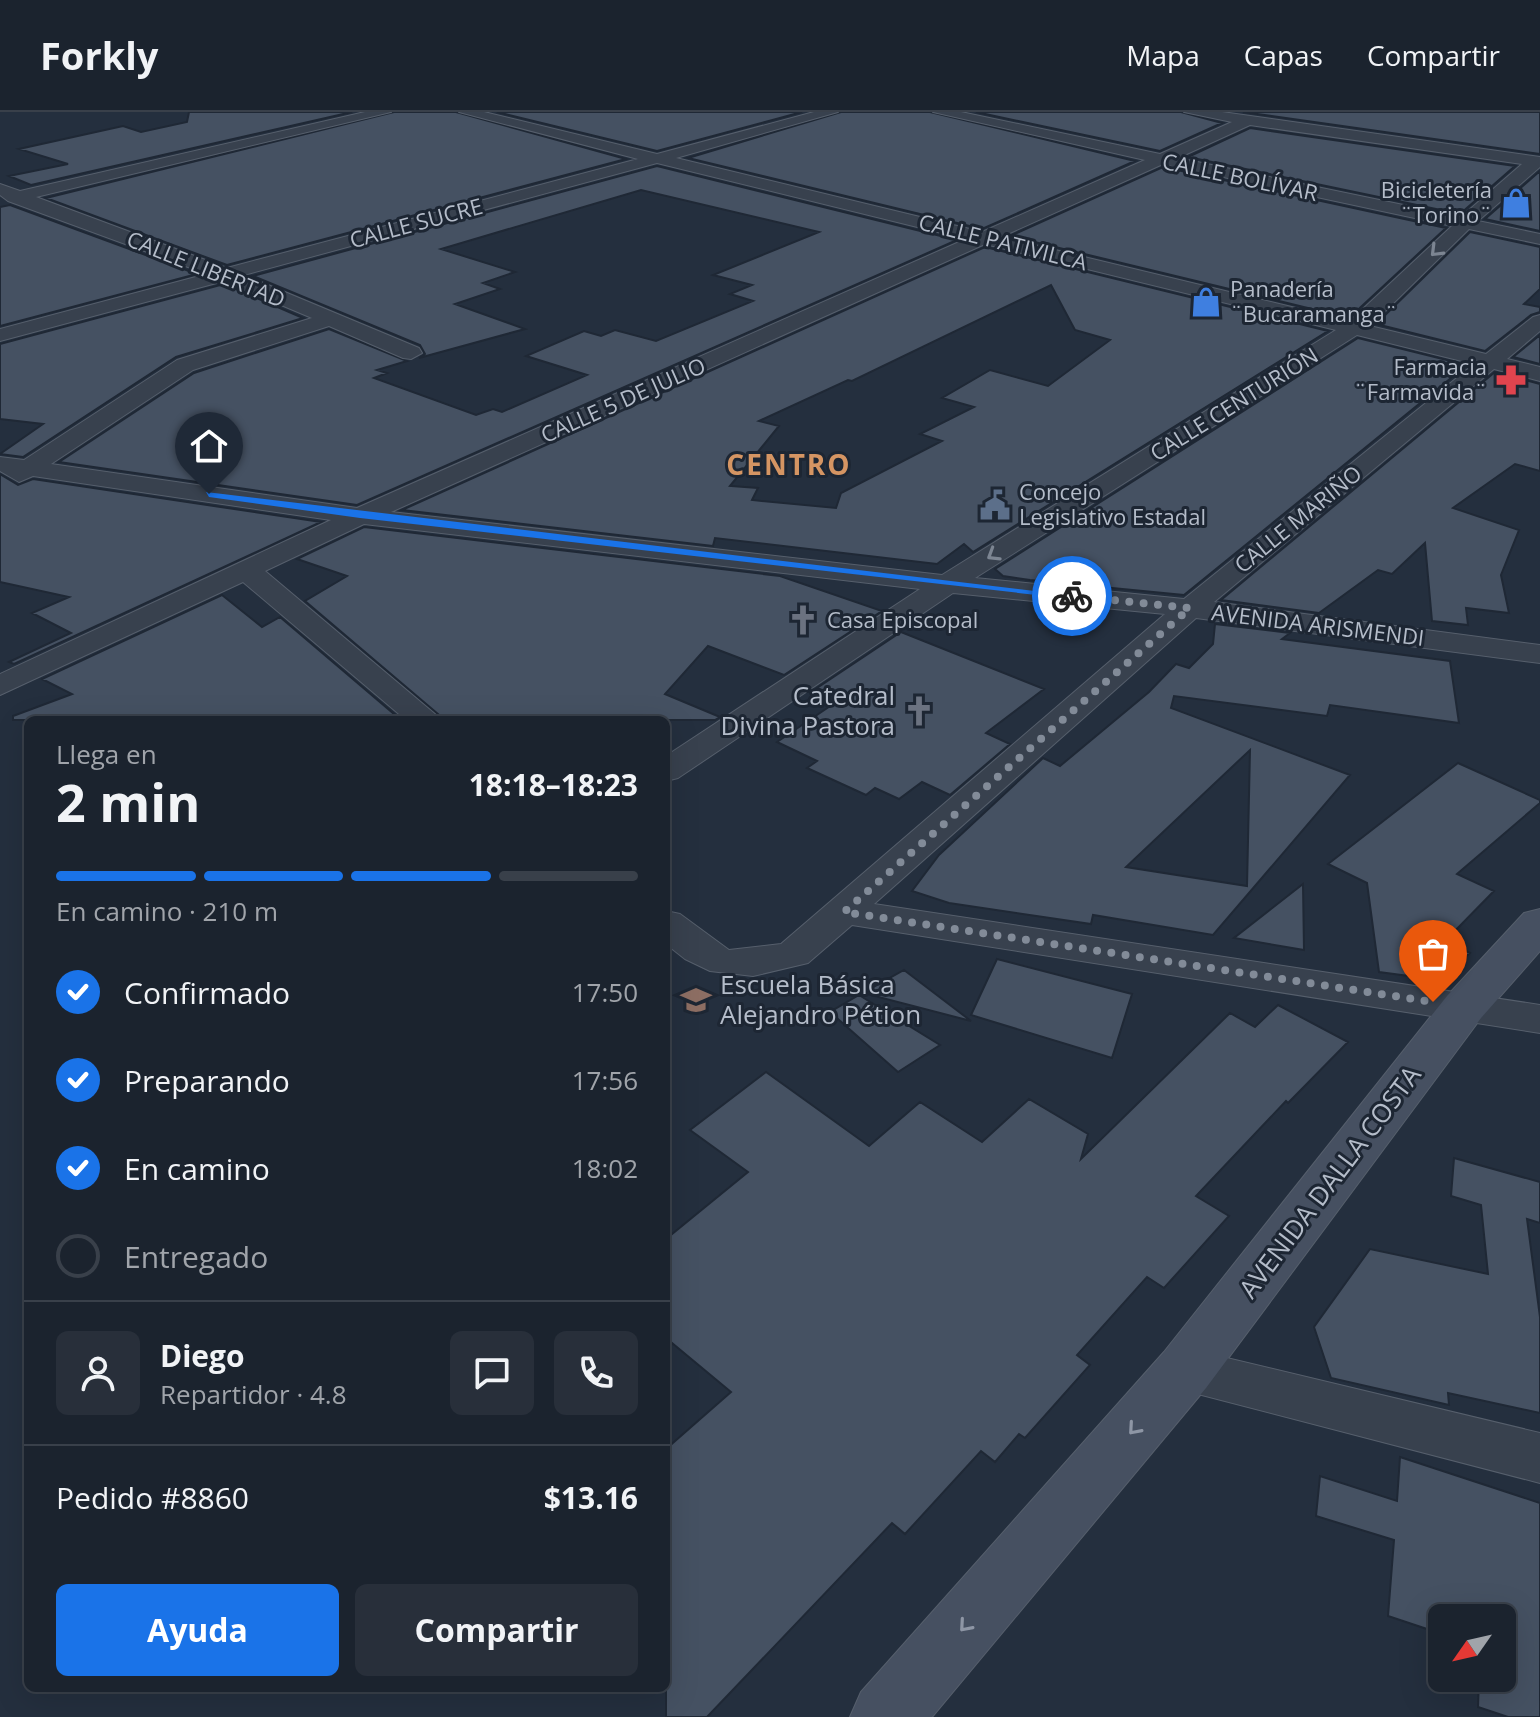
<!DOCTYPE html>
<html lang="es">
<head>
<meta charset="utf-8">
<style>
	:root { --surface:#1b232e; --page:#282f3a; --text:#f1f3f6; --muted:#a0a4aa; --line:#39404a; --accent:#1a73e8 }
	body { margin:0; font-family:"Open Sans",sans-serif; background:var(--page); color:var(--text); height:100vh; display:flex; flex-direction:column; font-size:30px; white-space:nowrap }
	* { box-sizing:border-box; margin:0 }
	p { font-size:26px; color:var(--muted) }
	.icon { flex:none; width:44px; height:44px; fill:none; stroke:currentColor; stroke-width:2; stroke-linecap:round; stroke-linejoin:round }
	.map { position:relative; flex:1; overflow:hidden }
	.sheet { position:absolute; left:24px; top:604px; width:646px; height:976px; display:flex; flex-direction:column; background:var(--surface); border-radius:12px; box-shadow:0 8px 32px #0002,0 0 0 2px var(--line) }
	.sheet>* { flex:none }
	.needle { width:52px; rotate:236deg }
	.tools { position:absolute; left:1428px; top:1492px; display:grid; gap:16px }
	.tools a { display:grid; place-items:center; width:88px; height:88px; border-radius:12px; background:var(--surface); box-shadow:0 8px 32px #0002,0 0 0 2px var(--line); font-size:40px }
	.pin { position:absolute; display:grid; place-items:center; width:68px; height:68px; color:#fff; margin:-82px -34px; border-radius:50% 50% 50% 0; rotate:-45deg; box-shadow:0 0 8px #0007 }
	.pin .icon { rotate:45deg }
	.courier { position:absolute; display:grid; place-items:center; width:80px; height:80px; margin:-40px; border:6px solid #1a73e8; border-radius:50%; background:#fff; color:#222; box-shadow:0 2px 10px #0007 }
	.overview em { font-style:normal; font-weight:700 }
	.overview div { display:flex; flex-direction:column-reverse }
	.overview { display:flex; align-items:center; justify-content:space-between; height:136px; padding:0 32px }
	h1 { font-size:52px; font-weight:700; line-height:60px }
	.bar { display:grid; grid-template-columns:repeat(4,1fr); gap:12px 8px; align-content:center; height:96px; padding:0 32px }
	.bar i { height:10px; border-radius:6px; background:var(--line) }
	.bar .active { background:var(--accent) }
	.bar p { grid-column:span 4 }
	.line { display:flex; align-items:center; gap:20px; padding:0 32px; border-top:2px solid var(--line) }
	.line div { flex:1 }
	.round { display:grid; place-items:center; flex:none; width:84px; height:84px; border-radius:12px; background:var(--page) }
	ol { padding:0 32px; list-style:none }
	li { display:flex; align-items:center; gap:24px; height:88px }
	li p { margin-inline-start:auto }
	li .icon { padding:8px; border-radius:50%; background:var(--accent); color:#fff; stroke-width:4 }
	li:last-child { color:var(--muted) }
	li i { width:44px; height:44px; border:4px solid var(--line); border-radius:50% }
	.action { display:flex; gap:16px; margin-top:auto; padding:16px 32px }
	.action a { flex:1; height:92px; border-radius:12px; background:var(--accent); color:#fff; font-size:32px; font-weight:700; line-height:92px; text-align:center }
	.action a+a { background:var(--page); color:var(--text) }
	header { display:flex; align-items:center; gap:48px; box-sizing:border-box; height:112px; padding:0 40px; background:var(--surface); border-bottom:2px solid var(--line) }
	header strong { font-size:38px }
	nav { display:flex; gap:44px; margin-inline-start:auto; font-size:28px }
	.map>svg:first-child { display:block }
</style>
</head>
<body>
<header>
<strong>Forkly</strong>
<nav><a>Mapa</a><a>Capas</a><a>Compartir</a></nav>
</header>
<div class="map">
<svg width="1540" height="1605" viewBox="0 0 1540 1605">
	<rect width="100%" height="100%" fill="#242f3e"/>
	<path fill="#455162" stroke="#1f2835" stroke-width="2" fill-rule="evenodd" d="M 189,0 L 352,0 L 31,73 L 9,64 L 68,52 L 19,37 L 123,14 L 141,20 L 187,10 Z
		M 394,0 L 456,0 L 626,47 L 227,153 L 46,86 Z
		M 497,0 L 802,0 L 657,39 Z
		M 841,0 L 930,0 L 1135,49 L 982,117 L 688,46 Z
		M 976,0 L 1181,0 L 1222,11 L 1160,39 Z
		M 1243,0 L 1540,0 L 1540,42 Z
		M 1250,16 L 1515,54 L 1460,102 L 1188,45 Z
		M 657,54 L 957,128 L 357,393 L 59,350 L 194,261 L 329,217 L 407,249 L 377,258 L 387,261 L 374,266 L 476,303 L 493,297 L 502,300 L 587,263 L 526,244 L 584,219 L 601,224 L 615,218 L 656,229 L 753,189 L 730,182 L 752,173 L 713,163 L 819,120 L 641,78 L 441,137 L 515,160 L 483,171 L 500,177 L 455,192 L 525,217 L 419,246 L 425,242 L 420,233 L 253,164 Z
		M 1163,55 L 1446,116 L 1349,206 L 1010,124 Z
		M 1540,59 L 1540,119 L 1485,107 Z
		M 10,93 L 197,162 L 0,214 L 0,95 Z
		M 1470,120 L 1540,135 L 1540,177 L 1524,192 L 1540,195 L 1540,200 L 1531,203 L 1485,239 L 1376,212 Z
		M 985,135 L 1328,219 L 973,440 L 964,432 L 937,452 L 715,426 L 713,434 L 402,398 ZM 1051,173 L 1075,218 L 1110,228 L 1048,274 L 990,258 L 942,286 L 974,295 L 920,322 L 942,329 L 841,381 L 836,396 L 752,388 L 758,376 L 730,374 L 779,314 L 759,309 L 848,268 L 852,269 Z
		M 224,172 L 303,206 L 176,245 L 23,345 L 0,342 L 43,312 L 0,307 L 0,232 Z
		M 1540,223 L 1540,252 L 1513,245 Z
		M 1358,226 L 1467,253 L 1184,483 L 1030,468 L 1003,464 L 995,457 Z
		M 1495,260 L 1540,272 L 1540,359 L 1515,352 L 1453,396 L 1519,418 L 1501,463 L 1509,501 L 1466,496 L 1468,513 L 1432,509 L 1425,431 L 1392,462 L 1378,458 L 1319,501 L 1221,488 Z
		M 0,362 L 18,373 L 33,367 L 321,410 L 14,552 L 9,550 L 71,521 L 32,501 L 69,485 L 0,470 Z
		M 364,415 L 780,464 L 882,499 L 784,563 L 708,534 L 665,582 L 720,605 L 715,608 L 596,608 L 587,604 L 578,608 L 445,608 L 305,489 L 347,464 L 297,447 Z
		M 222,483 L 262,515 L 280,505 L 401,608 L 13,608 L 13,604 L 72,582 L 42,567 Z
		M 1215,512 L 1290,521 L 1282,527 L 1450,549 L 1459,611 L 1330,593 L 1327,604 L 1174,584 L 1171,596 L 1350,663 L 1213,823 L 1093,803 L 1091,812 L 949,791 L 912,779 L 939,743 L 1043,646 L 1060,654 L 1149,580 L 1176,552 L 1189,556 L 1213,532 ZM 1250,638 L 1247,774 L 1126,755 Z
		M 901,520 L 1044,577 L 986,621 L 1010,632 L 950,683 L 922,670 L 899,687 L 875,676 L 866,683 L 807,656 L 817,649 L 777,630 L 842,586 L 817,576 Z
		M 1458,651 L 1540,688 L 1540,691 L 1457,762 L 1494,779 L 1446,828 L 1470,841 L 1439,868 L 1379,860 L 1367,771 L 1328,752 Z
		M 1303,772 L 1304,838 L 1234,826 Z
		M 997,847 L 1132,882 L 1112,946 L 971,903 Z
		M 904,858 L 971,909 L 863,881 Z
		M 859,883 L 940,933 L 898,960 L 830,900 Z
		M 1278,893 L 1348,930 L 1288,991 L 1286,989 L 1196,1084 L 1229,1104 L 1164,1176 L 1147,1165 L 1077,1243 L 1090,1253 L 1025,1326 L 1019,1322 L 995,1350 L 981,1339 L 905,1422 L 892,1411 L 707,1605 L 666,1605 L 666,1337 L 731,1280 L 666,1226 L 666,1127 L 748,1060 L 690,1018 L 766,960 L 869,1034 L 920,990 L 982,1030 L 1029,987 L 1088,1022 L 1081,1047 L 1230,901 L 1255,915 Z
		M 1454,1046 L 1540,1070 L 1540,1111 L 1527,1107 L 1540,1205 L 1540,1301 L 1448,1281 L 1449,1293 L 1331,1266 L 1314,1215 L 1370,1137 L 1488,1162 L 1481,1093 L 1451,1084 Z
		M 1400,1345 L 1540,1391 L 1540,1605 L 1508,1605 L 1478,1595 L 1479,1566 L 1502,1566 L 1502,1506 L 1442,1506 L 1442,1522 L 1388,1504 L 1394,1428 L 1316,1404 L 1320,1364 L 1397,1389 Z"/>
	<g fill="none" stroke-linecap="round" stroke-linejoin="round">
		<g stroke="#565f6c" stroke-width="2">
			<path id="minor" d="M 365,0 L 391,0 L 36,85 L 227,156 L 638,47 L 459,0 L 484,0 L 657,42 L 814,0 L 838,0 L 676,46 L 982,120 L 1145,48 L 933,0 L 961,0 L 1160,42 L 1232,10 L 1184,0 L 1222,0 L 1540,45 L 1540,55 L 1478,109 L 1540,122 L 1540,132 L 1469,117 L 1370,214 L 1486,242 L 1533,205 L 1540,203 L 1540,219 L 1507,247 L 1540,255 L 1540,269 L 1494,257 L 1214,490 L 1540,533 L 1540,551 L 1196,506 L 874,792 L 1540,893 L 1540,921 L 852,813 L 808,851 L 753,864 L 710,859 L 685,847 L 666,832 L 666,799 L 680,802 L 729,838 L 781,832 L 1165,502 L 953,481 L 678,666 L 666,669 L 666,644 L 920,477 L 364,412 L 265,459 L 442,608 L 406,608 L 243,470 L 0,583 L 0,562 L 331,408 L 33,364 L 19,370 L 0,359 L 0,345 L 24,348 L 177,248 L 312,206 L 224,169 L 0,229 L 0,217 L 207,162 L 8,89 L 0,83 L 0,72 L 20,79 ZM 1250,13 L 1522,52 L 1461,105 L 1178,46 ZM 657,51 L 966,127 L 357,396 L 51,352 L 193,258 L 329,214 L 403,246 L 411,247 L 422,241 L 419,236 L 244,163 ZM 1163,52 L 1452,114 L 1350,209 L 1001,125 ZM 985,132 L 1336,218 L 942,463 L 391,400 ZM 1357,223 L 1474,252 L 1184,487 L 975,466 Z
				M 1185,1236 L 1540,1321 L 1540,1371 L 1167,1274 L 1159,1258 L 1167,1242 Z"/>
		</g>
		<g stroke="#565f6c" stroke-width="2">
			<path id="secondary" d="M 1540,797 L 1540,839 L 1481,906 L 1206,1276 L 932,1605 L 850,1605 L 861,1580 L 1164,1240 L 1447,884 L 1524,801 Z"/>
		</g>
		<use href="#minor" fill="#38414e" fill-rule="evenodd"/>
		<use href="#secondary" fill="#465061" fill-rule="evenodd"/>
	</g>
	<defs><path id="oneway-chevron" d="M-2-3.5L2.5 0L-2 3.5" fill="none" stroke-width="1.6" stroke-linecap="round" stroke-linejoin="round" transform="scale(2)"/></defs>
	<g stroke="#7c8592">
		<use href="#oneway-chevron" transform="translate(1436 139) rotate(135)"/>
		<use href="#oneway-chevron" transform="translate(993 443) rotate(148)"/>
	</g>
	<g stroke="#8e96a5">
		<use href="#oneway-chevron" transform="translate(1134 1317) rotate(131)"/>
		<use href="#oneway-chevron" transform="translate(965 1514) rotate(131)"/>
	</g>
	<path fill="#1a73e8" d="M 206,380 L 1076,484 L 1072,487 L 360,406 L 209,385 Z"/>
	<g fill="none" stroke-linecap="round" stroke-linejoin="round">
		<path stroke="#828b98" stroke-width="8" stroke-dasharray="0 14.4" d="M 1072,484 L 1190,496 L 844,800 L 1433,890"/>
	</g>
	<defs>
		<g id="shop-bare" transform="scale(2.4)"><path d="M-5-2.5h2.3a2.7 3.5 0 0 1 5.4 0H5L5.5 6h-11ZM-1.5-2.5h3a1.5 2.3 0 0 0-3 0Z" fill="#3f7fe0" stroke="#1d2633" stroke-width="2.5" paint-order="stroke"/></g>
		<g id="pharmacy-bare" transform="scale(2.4)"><path d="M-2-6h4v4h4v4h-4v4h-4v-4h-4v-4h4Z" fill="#e0444e" stroke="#1d2633" stroke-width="2.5" paint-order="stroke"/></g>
		<g id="civic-bare" transform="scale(2.4)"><path d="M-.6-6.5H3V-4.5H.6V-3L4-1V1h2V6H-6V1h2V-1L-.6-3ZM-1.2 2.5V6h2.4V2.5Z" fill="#5c6f8a" stroke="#1d2633" stroke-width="2.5" paint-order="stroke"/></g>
		<g id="church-bare" transform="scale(2.4)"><path d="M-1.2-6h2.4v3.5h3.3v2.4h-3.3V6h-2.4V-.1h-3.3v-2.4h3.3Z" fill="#6b7280" stroke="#1d2633" stroke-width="2.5" paint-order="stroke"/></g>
		<g id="school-bare" transform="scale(2.4)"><path d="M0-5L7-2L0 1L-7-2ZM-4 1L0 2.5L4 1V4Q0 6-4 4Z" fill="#8d6e63" stroke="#1d2633" stroke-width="2.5" paint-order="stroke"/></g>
	</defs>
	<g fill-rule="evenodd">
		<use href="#shop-bare" x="1516" y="91"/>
		<use href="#shop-bare" x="1206" y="190"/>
		<use href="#pharmacy-bare" x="1511" y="268"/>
		<use href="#civic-bare" x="995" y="393"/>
		<use href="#church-bare" x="803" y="508"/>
		<use href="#church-bare" x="919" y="599"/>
		<use href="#school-bare" x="696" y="888"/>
	</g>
	<g text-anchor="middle" stroke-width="6" stroke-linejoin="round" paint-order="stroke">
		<g font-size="22" fill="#b4bcc9" stroke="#1d2633">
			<text transform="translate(1240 65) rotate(12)" y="8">CALLE BOLÍVAR</text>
			<text transform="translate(416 111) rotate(-15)" y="8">CALLE SUCRE</text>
			<text transform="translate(1003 130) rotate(14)" y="8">CALLE PATIVILCA</text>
			<text transform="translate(206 157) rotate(22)" y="8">CALLE LIBERTAD</text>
			<text transform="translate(623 288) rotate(-24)" y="8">CALLE 5 DE JULIO</text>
			<text transform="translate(1234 292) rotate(-32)" y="8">CALLE CENTURIÓN</text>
			<text transform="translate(1298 407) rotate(-39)" y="8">CALLE MARIÑO</text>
			<text transform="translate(1318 513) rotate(7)" y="8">AVENIDA ARISMENDI</text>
		</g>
		<g font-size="22" fill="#b4bcc9" stroke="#1d2633" text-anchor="start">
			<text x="1492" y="86" text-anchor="end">Bicicletería<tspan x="1492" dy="25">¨Torino¨</tspan></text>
			<text x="1230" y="185">Panadería<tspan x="1230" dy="25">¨Bucaramanga¨</tspan></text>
			<text x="1487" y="263" text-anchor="end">Farmacia<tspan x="1487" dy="25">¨Farmavida¨</tspan></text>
			<text x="1019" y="388">Concejo<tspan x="1019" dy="25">Legislativo Estadal</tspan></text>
			<text x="827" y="516">Casa Episcopal</text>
		</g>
		<g font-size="26" fill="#b4bcc9" stroke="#1d2633" text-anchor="end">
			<text x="895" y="593">Catedral<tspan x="895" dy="30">Divina Pastora</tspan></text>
			<text x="720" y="882" text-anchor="start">Escuela Básica<tspan x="720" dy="30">Alejandro Pétion</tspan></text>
		</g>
		<g font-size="26" fill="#b4bcc9" stroke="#1d2633">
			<text transform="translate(1330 1070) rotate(-53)" y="9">AVENIDA DALLA COSTA</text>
		</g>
		<g font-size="28" font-weight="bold" letter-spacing="2" fill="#d59563" stroke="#1d2633">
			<text x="789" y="363">CENTRO</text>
		</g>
	</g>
</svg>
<div class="tools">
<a><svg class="needle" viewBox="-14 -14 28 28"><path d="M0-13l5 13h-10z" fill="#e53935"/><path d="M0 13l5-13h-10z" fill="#a0a4aa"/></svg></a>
</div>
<div class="pin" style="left:1433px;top:890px;background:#ea580c"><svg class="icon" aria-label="bag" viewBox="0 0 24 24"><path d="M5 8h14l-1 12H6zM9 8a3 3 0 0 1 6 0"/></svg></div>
<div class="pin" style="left:209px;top:382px;background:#1f2937"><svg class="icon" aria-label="home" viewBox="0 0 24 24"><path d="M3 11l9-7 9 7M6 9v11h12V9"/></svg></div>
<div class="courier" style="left:1072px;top:484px"><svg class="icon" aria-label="bike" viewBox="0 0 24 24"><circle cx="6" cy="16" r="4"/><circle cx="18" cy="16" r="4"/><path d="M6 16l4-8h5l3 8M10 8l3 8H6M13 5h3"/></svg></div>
<section class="sheet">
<div class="overview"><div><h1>2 min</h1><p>Llega en</p></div><em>18:18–18:23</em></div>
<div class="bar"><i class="active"></i><i class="active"></i><i class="active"></i><i></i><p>En camino · 210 m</p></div>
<ol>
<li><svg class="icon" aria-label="check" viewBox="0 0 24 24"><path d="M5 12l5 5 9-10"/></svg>Confirmado<p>17:50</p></li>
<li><svg class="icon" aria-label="check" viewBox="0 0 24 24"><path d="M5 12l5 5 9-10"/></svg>Preparando<p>17:56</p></li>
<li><svg class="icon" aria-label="check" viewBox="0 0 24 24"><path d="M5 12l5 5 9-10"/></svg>En camino<p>18:02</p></li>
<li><i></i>Entregado</li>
</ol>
<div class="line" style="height:144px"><a class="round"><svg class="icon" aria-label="person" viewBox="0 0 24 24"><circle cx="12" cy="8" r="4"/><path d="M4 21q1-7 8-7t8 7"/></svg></a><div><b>Diego</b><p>Repartidor · 4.8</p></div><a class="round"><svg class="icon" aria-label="chat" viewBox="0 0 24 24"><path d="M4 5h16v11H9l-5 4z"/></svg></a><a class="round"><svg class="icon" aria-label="phone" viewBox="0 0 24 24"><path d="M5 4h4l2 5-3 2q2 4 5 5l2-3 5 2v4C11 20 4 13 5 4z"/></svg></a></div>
<div class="line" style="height:104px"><div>Pedido #8860</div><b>$13.16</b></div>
<div class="action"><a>Ayuda</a><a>Compartir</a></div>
</section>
</div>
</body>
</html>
